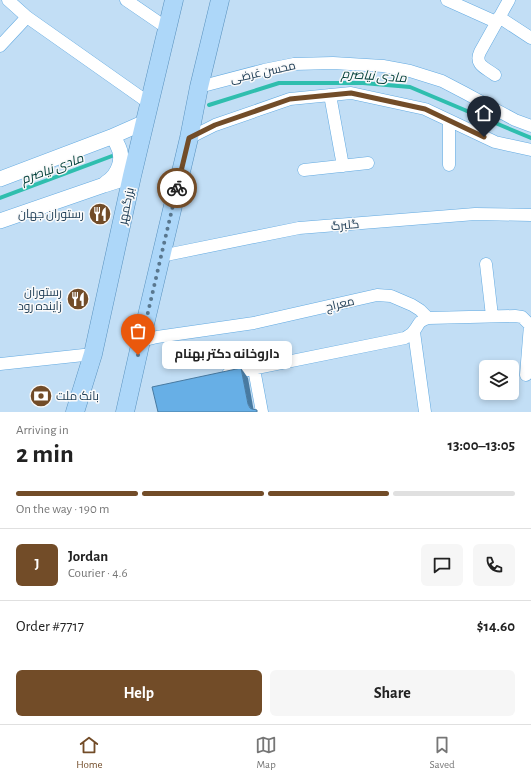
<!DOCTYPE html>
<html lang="en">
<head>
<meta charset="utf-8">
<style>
	:root { --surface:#fff; --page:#f6f6f6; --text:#222; --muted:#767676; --line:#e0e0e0; --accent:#724c28 }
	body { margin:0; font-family:"Alegreya Sans",Cairo,sans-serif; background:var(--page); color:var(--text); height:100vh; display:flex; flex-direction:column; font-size:15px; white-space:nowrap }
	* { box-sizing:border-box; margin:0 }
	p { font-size:13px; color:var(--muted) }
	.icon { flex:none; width:22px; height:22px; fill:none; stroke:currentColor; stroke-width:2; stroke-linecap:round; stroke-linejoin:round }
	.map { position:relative; height:412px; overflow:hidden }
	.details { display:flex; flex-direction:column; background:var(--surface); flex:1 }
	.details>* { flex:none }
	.fabs { position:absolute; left:479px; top:360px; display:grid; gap:8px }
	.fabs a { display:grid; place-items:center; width:40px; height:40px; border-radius:6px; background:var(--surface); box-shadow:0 2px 6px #0003; font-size:20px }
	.pin { position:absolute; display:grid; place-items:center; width:34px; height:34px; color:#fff; margin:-41px -17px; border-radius:50% 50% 50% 0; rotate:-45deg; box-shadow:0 0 4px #0007 }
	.pin .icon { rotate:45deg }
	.courier { position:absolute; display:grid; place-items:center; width:40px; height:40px; margin:-20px; border:3px solid #724c28; border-radius:50%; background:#fff; color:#222; box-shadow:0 1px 5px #0007 }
	.bubble { position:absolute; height:28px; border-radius:6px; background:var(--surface); box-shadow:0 2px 6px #0003; font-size:13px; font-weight:700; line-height:28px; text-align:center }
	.head em { font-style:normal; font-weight:700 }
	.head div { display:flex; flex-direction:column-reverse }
	.head { display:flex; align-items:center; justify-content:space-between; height:68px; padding:0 16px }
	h1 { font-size:26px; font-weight:700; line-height:30px }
	.bar { display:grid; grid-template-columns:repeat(4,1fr); gap:6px 4px; align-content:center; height:48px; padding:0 16px }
	.bar i { height:5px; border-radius:3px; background:var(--line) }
	.bar .current { background:var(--accent) }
	.bar p { grid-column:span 4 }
	.line { display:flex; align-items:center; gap:10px; padding:0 16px; border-top:1px solid var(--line) }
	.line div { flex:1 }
	.round { display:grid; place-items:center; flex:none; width:42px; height:42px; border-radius:6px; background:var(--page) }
	.cta { display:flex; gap:8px; margin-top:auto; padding:8px 16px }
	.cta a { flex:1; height:46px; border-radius:6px; background:var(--accent); color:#fff; font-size:16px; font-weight:700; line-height:46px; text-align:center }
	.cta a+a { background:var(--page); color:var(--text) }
	.tabs { display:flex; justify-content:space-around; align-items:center; height:56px; border-top:1px solid var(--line); background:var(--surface); font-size:11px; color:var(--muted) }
	.tabs a { display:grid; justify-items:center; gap:2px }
	.tabs .current { color:var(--accent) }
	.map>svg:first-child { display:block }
</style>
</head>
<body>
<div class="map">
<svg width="531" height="412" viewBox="0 0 531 412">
	<rect width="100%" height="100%" fill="#c2def5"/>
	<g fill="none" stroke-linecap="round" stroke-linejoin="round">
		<path stroke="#2fbeae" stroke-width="4" d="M 209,105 L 279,83 L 363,83 L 410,87 L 531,138
			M 0,198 L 112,156"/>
		<g stroke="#63aae1" stroke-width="13">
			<path id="minor" d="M 8,0 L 27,17 L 149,103
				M 126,0 L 167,28
				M 447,0 L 496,22
				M 499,17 L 531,38
				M 0,46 L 27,17
				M 495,75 C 486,68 474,65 480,52 L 509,0
				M 199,87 L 264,70 L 294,64 L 333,63 L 383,66 L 410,71 L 442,81 L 465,93 L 515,120 L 531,126
				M 330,95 L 343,166
				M 189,138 L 215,125 L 290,99 L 351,93 L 425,109 L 495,142 L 531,150
				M 449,165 L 449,121
				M 304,170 L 368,163
				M 161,256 L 299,228 L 475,214 L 531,215
				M 486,264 L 492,316
				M 414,332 L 425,412
				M 141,341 L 157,337 L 254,323 L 377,295 L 391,296 L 412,305 L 420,310 L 428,318
				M 0,364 L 93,354
				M 254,369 L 262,412
				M 228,374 L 405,338 C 407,336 411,335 413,332 C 420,325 416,322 428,318 L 515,316 L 522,317 L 531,326
				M 526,375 L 530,325"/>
		</g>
		<g stroke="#63aae1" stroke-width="16">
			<path id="tertiary" d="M 0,179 L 111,137 L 145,122
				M 106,183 C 119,175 125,158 117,144 C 116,141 113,139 111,137
				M 0,221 L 104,185 L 132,176"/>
		</g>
		<g stroke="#5891be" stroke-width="19">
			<path id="primary" d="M 75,412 L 93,354 L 132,176 L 174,0
				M 125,412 L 141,341 L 189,138 L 199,87 L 220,0"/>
		</g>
		<use href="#minor" stroke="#fff" stroke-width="12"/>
		<use href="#tertiary" stroke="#fff" stroke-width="15"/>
		<use href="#primary" stroke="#add7f9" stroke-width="18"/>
	</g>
	<path fill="#487aa1" d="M 241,368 L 248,378 L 254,412 L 253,412 L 248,404 Z"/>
	<path fill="#67afe6" stroke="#487aa1" d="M 241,368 L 248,404 L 250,408 L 252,409 L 257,410 L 257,412 L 158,412 L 152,387 Z"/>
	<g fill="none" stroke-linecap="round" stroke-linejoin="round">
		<path stroke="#59778e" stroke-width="4" stroke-dasharray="0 7.2" d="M 138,355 L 177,188"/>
		<path stroke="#724c28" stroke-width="5" d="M 177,188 L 189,138 L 215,125 L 290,99 L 351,93 L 425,109 L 484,137"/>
	</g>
	<defs>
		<g id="restaurant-disc" transform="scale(1.15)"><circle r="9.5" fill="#724c28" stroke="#fafafa"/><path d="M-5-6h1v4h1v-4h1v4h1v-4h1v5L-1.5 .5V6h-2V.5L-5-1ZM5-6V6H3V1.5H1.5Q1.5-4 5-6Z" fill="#fff"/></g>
		<g id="bank-disc" transform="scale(1.15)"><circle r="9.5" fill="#724c28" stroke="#fafafa"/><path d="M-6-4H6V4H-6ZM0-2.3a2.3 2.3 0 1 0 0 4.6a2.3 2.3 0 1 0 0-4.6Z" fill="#fff"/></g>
	</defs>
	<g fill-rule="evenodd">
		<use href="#restaurant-disc" x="100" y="214"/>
		<use href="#restaurant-disc" x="78" y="299"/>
		<use href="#bank-disc" x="41" y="396"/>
	</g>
	<g text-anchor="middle" stroke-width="3" stroke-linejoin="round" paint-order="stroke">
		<g font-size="12" fill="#213f57" stroke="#fafafa">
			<text transform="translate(263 72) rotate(-12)" y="4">محسن غرضی</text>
			<text transform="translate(126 206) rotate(-78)" y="4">بزرگمهر</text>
			<text transform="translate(345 225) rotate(-5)" y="4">گلبرگ</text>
			<text transform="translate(340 304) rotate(-13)" y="4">معراج</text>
		</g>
		<g font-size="12" fill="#213f57" stroke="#fafafa" text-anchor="end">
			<text x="84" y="218">رستوران جهان</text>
			<text x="62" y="296">رستوران<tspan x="62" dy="14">زاینده رود</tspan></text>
			<text x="56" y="400" text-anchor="start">بانک ملت</text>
		</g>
		<g font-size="13" font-style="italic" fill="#003f39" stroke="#fafafa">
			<text transform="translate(374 75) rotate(4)" y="5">مادی نیاصرم</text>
			<text transform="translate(52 168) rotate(-20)" y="5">مادی نیاصرم</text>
		</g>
	</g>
</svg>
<div class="fabs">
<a><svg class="icon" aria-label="layers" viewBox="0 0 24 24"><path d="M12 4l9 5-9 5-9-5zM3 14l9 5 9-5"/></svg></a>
</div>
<div class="pin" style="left:138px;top:355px;background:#ea580c"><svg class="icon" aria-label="bag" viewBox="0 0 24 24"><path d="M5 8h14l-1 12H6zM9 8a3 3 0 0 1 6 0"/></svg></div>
<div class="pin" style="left:484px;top:137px;background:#1f2937"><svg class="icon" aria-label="home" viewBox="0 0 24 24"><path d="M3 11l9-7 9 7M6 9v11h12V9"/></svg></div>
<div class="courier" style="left:177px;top:188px"><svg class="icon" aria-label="bike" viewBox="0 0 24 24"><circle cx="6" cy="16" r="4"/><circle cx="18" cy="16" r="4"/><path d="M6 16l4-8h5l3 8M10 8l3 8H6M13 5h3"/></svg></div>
<div class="bubble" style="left:162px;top:341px;width:130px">داروخانه دکتر بهنام</div>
</div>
<section class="details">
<div class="head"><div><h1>2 min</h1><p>Arriving in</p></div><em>13:00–13:05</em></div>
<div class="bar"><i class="current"></i><i class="current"></i><i class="current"></i><i></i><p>On the way · 190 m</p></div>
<div class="line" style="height:72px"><b class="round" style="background:var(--accent);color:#fff">J</b><div><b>Jordan</b><p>Courier · 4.6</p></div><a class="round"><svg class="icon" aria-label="chat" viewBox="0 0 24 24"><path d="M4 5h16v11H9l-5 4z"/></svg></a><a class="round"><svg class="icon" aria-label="phone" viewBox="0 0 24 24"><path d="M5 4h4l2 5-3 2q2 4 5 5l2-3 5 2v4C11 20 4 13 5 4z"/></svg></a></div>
<div class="line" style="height:52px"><div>Order #7717</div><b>$14.60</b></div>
<div class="cta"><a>Help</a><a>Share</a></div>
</section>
<nav class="tabs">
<a class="current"><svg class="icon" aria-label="home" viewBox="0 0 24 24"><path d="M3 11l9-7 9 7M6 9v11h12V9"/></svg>Home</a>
<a><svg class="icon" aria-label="map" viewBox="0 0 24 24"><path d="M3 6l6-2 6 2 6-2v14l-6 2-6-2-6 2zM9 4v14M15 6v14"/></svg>Map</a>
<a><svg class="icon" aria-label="saved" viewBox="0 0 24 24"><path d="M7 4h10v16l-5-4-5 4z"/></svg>Saved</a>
</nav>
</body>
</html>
